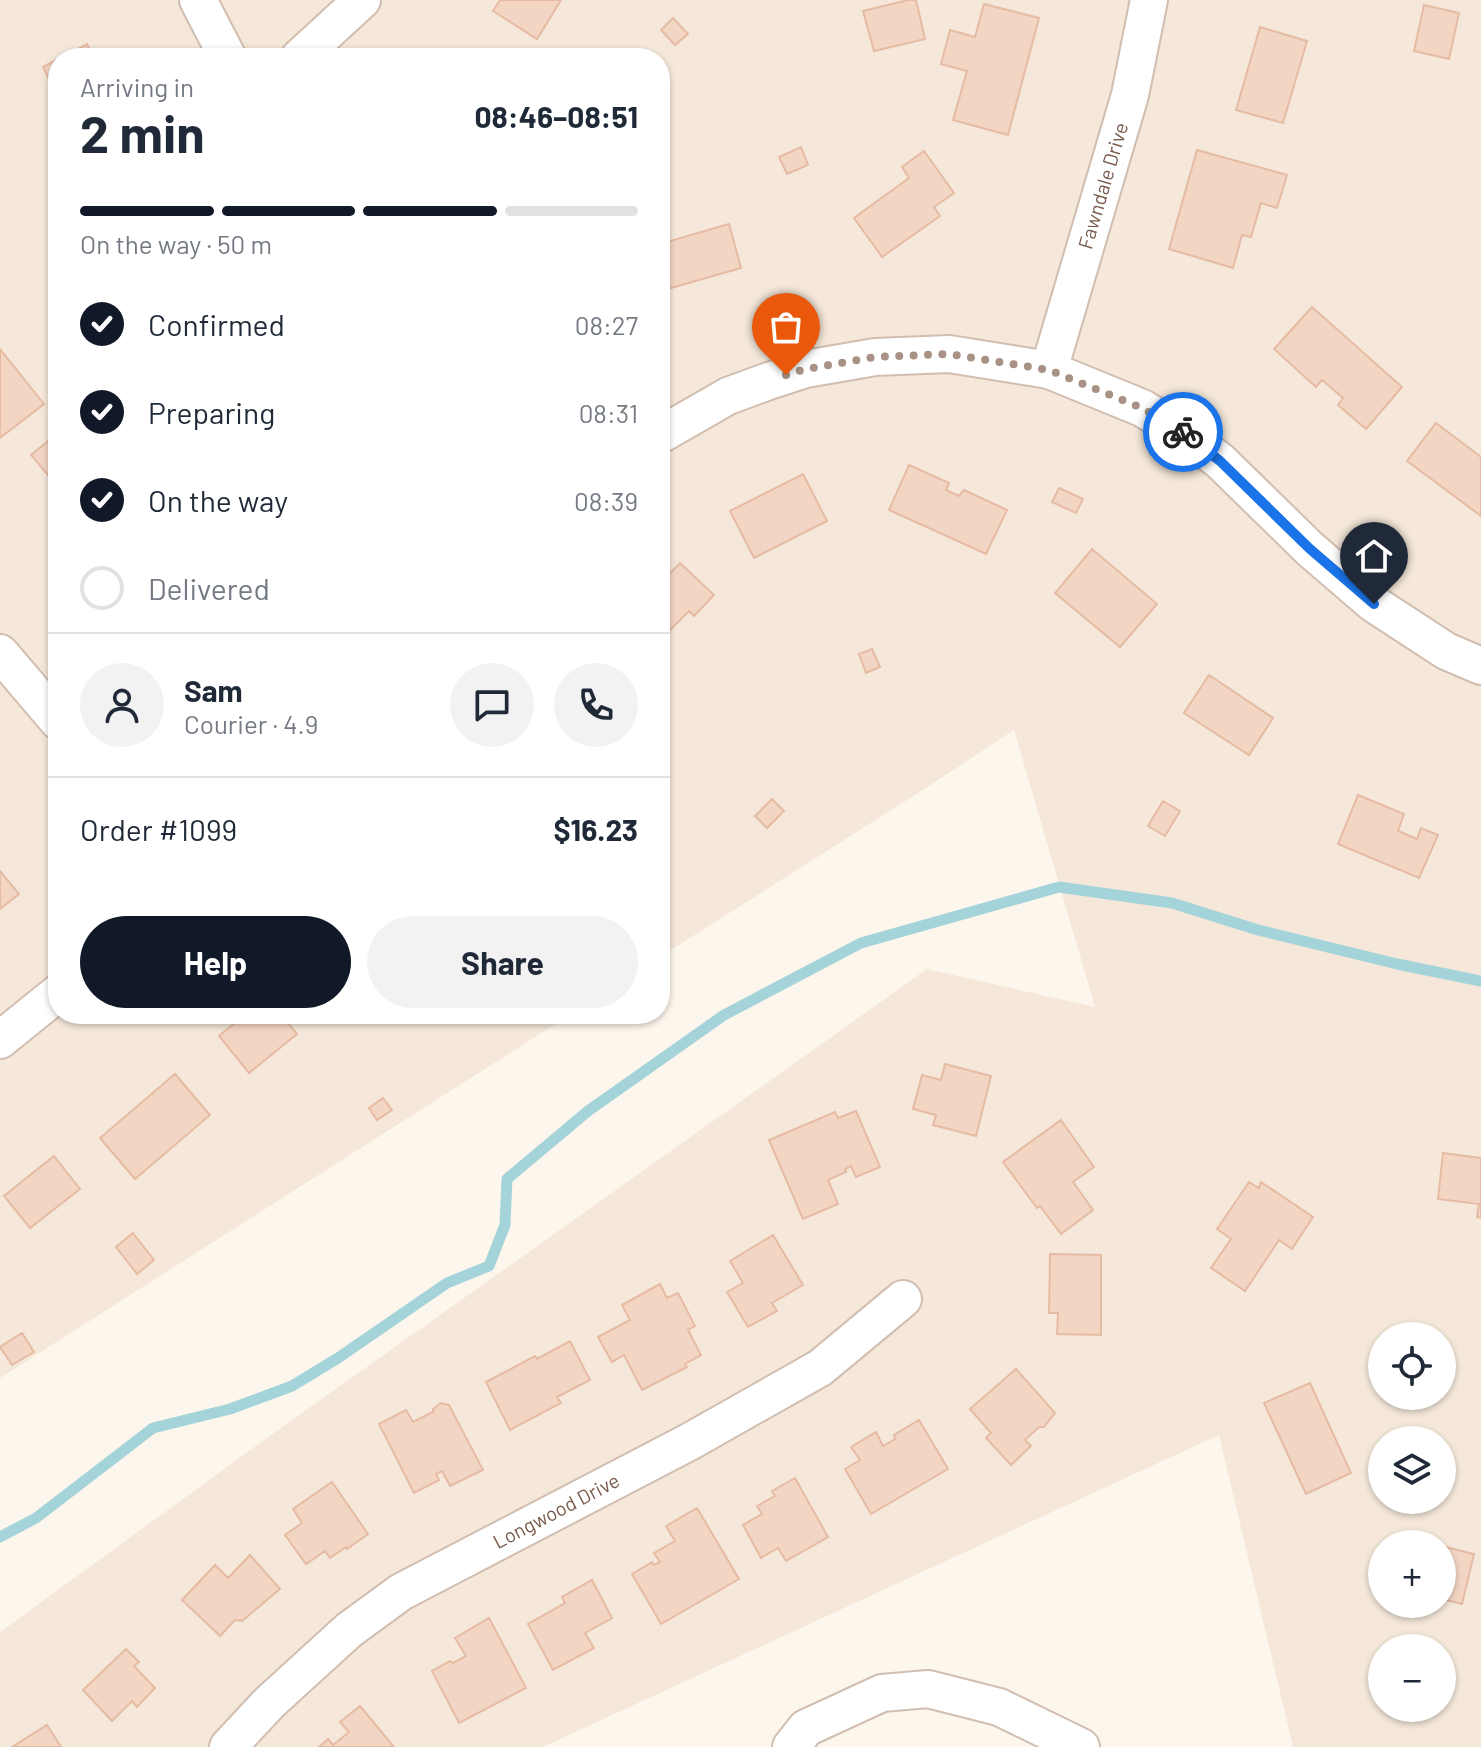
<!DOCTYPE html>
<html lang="en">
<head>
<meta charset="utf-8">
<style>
	:root { --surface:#fff; --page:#f2f2f3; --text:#1f2937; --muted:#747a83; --line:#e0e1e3; --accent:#111827 }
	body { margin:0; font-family:Barlow,sans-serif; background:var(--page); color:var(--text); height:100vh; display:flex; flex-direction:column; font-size:30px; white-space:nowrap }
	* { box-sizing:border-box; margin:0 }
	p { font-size:26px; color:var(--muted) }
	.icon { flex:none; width:44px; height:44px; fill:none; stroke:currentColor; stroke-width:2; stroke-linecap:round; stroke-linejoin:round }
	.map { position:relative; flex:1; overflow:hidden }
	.panel { position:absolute; left:48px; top:48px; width:622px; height:976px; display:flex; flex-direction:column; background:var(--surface); border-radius:32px; box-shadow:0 2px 6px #0004 }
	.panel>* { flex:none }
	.controls { position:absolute; left:1368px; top:1322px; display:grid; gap:16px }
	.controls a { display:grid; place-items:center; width:88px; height:88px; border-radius:50%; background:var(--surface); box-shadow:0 2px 6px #0004; font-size:40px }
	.pin { position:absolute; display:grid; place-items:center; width:68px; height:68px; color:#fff; margin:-82px -34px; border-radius:50% 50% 50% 0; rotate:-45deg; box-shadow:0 0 8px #0007 }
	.pin .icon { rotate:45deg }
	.courier { position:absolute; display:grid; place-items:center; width:80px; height:80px; margin:-40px; border:6px solid #1a73e8; border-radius:50%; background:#fff; color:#222; box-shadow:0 2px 10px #0007 }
	.overview em { font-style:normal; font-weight:700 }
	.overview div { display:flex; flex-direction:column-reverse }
	.overview { display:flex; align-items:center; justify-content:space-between; height:136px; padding:0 32px }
	h1 { font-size:52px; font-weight:700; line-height:60px }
	.bar { display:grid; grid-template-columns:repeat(4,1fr); gap:12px 8px; align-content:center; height:96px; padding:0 32px }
	.bar i { height:10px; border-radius:6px; background:var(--line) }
	.bar .current { background:var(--accent) }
	.bar p { grid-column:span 4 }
	.line { display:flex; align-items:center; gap:20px; padding:0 32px; border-top:2px solid var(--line) }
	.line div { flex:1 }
	.round { display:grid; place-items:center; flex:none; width:84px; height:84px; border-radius:42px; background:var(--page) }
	ol { padding:0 32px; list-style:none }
	li { display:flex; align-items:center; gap:24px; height:88px }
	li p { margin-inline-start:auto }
	li .icon { padding:8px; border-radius:50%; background:var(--accent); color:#fff; stroke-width:4 }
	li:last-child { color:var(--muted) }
	li i { width:44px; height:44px; border:4px solid var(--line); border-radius:50% }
	.primary-button { display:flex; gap:16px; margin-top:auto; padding:16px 32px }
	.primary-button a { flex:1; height:92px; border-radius:48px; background:var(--accent); color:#fff; font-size:32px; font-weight:700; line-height:92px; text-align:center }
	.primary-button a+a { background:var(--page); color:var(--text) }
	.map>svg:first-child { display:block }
</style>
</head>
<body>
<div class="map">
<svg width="1481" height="1747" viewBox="0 0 1481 1747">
	<rect width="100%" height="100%" fill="#fdf6ec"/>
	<path fill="#f5e8da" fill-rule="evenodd" d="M 0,0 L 1481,0 L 1481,1747 L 1293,1747 L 1219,1435 L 543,1747 L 0,1747 L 0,1632 L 278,1430 L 927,969 L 1095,1007 L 1014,730 L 929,786 L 660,957 L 660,58 L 58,58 L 58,1014 L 571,1014 L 0,1378 ZM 1382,1336 L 1442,1336 L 1442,1396 L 1382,1396 ZM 1382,1440 L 1442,1440 L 1442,1500 L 1382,1500 ZM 1382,1544 L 1442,1544 L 1442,1604 L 1382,1604 ZM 1382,1648 L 1442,1648 L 1442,1708 L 1382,1708 Z"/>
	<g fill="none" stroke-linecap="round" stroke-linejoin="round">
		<path stroke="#a5d3da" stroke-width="11" d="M 0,1537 L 36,1518 L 153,1428 L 230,1409 L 292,1386 L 338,1358 L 447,1283 L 489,1266 L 505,1225 L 507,1179 L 588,1111 L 724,1015 L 861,943 L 1059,887 L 1172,903 L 1258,930 L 1397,964 L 1481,981"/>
	</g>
	<path fill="#f3d5c3" stroke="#e6bba3" stroke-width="2" d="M 500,0 L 561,0 L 537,39 L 493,11 Z
		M 908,0 L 916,0 L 925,39 L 874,51 L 863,11 Z
		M 984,4 L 1039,18 L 1008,135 L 953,120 L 967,71 L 941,64 L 950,30 L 975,37 Z
		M 1424,5 L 1459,13 L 1449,59 L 1414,51 Z
		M 673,18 L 688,34 L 675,45 L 661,30 Z
		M 1260,27 L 1307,41 L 1283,123 L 1236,110 Z
		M 87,44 L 94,58 L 61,58 Z
		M 58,59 L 58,97 L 43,67 Z
		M 801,147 L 808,165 L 787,174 L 779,157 Z
		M 1197,150 L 1287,175 L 1277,208 L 1261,203 L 1251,237 L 1242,235 L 1233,268 L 1169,249 Z
		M 924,151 L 954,193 L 934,207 L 940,216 L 882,257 L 854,218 L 909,178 L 902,167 Z
		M 729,224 L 741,268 L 664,290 L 660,277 L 660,244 Z
		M 1312,307 L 1402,387 L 1366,429 L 1338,405 L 1343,398 L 1322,380 L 1316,387 L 1274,349 Z
		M 0,349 L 44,404 L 0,438 Z
		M 1436,423 L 1481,457 L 1481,516 L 1407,461 Z
		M 58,433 L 58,487 L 31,455 Z
		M 909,465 L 949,483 L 946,490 L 959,496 L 964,490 L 1007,510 L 986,554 L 889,510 Z
		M 803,474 L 827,521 L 754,558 L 730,511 Z
		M 1059,488 L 1083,499 L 1076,513 L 1052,502 Z
		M 1092,549 L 1157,604 L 1120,647 L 1055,593 Z
		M 680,563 L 714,595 L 694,616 L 689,611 L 660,640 L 660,584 Z
		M 872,649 L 880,667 L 866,673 L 859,654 Z
		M 1209,675 L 1273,718 L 1249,755 L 1184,713 Z
		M 1358,795 L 1404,814 L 1398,831 L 1417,839 L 1421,828 L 1438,835 L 1419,878 L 1338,844 Z
		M 772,799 L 784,811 L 767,828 L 755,816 Z
		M 1163,801 L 1180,811 L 1165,836 L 1148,826 Z
		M 0,871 L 19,894 L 0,909 Z
		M 238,1014 L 281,1014 L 297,1034 L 249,1073 L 219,1036 L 241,1018 Z
		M 945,1064 L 991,1076 L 976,1136 L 933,1125 L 936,1115 L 913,1109 L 922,1075 L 941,1080 Z
		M 175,1074 L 210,1115 L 135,1179 L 100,1138 Z
		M 383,1098 L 392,1110 L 377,1120 L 369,1108 Z
		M 856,1111 L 880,1167 L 856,1177 L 851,1166 L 845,1169 L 846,1172 L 828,1180 L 838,1204 L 803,1219 L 769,1140 L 835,1112 L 838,1118 Z
		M 1061,1120 L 1094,1167 L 1073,1182 L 1093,1210 L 1061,1234 L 1040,1206 L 1037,1208 L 1003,1162 Z
		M 1443,1153 L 1481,1158 L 1481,1218 L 1477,1217 L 1479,1204 L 1438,1199 Z
		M 54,1156 L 80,1189 L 30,1228 L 4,1196 Z
		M 1249,1182 L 1259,1188 L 1261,1182 L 1313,1217 L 1292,1249 L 1279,1240 L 1245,1291 L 1211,1268 L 1231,1239 L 1217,1229 Z
		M 133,1233 L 154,1260 L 137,1274 L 116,1247 Z
		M 773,1235 L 803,1285 L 772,1303 L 777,1311 L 748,1327 L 727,1292 L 743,1283 L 730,1261 Z
		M 1050,1254 L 1101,1255 L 1101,1335 L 1057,1334 L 1058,1313 L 1049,1313 Z
		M 660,1284 L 667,1298 L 678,1293 L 695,1326 L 688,1330 L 701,1355 L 685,1364 L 687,1367 L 642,1390 L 624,1355 L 612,1362 L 598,1337 L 630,1320 L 622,1305 Z
		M 22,1333 L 34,1352 L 12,1365 L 0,1347 Z
		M 570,1341 L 590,1380 L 557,1397 L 561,1403 L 510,1430 L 486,1382 L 535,1356 L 537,1359 Z
		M 1016,1369 L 1055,1413 L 1044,1427 L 1039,1427 L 1025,1440 L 1031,1446 L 1011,1465 L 986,1438 L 991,1433 L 970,1409 Z
		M 1310,1383 L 1351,1473 L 1306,1494 L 1264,1403 Z
		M 441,1403 L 449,1405 L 483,1470 L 450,1486 L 442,1471 L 436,1474 L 439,1480 L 414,1493 L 379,1424 L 406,1410 L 413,1422 L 433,1412 L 433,1409 Z
		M 919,1420 L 948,1469 L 871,1514 L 845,1469 L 860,1460 L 851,1447 L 876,1432 L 883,1446 L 895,1439 L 894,1435 Z
		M 795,1478 L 828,1537 L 786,1561 L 778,1548 L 761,1558 L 743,1525 L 762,1514 L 757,1506 L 775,1496 L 772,1491 Z
		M 332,1482 L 368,1534 L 347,1549 L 346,1547 L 330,1558 L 325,1551 L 306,1564 L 285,1535 L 302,1523 L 293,1509 Z
		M 697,1508 L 739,1579 L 661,1624 L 632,1574 L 652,1562 L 654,1565 L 660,1562 L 654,1553 L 675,1541 L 666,1526 Z
		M 1442,1546 L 1474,1554 L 1462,1604 L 1442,1599 Z
		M 250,1555 L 280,1589 L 242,1621 L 235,1620 L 220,1636 L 182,1600 L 215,1565 L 228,1578 Z
		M 592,1580 L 612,1618 L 585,1633 L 594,1648 L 553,1670 L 528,1624 L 565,1603 L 562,1597 Z
		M 489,1618 L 526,1688 L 459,1723 L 432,1671 L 450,1661 L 453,1663 L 466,1656 L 455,1638 Z
		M 126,1649 L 139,1662 L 134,1666 L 155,1688 L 137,1707 L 132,1701 L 112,1721 L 83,1690 Z
		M 360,1706 L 394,1747 L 319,1747 L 328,1739 L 333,1745 L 349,1732 L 340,1722 Z
		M 47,1725 L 61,1747 L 12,1747 Z"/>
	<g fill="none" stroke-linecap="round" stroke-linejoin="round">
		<g stroke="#d1beb0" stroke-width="40">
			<g id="minor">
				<path d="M 198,0 L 228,58"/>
				<path d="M 299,58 L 362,0"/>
				<path id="s1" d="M 1049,370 L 1130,95 L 1149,0"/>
				<path d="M 660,435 L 728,396 L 766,382 L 806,369 L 875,357 L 949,354 L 1049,370 L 1142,408 L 1182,432 L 1220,461 L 1310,549 L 1374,604 L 1446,651 L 1481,666"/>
				<path d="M 0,653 L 58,721"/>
				<path d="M 0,1040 L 58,993"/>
				<path id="s2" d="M 228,1747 L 269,1703 L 349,1630 L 401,1592 L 689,1442 L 820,1368 L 903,1299"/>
				<path d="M 791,1747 L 806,1728 L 882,1693 L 928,1689 L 999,1707 L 1081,1747"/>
			</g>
		</g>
		<use href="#minor" stroke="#fff" stroke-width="36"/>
	</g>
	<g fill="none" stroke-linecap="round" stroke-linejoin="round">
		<path stroke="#a89285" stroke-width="8" stroke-dasharray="0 14.4" d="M 786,375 L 806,369 L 875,357 L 949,354 L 1049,370 L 1142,408 L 1183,432"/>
		<path stroke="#1a73e8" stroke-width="10" d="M 1183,432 L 1220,461 L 1310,549 L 1374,604"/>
	</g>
	<g text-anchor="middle" stroke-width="6" stroke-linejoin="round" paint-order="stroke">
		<g font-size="20" fill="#7a5c4d" stroke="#fffaf3">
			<text dy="7" stroke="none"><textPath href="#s1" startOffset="192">Fawndale Drive</textPath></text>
			<text dy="7" stroke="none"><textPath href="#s2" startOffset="408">Longwood Drive</textPath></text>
		</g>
	</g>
</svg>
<div class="controls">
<a><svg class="icon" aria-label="locate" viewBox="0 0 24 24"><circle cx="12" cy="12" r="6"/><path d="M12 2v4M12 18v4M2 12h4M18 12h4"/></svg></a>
<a><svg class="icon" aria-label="layers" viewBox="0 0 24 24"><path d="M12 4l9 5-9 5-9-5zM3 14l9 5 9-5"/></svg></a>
<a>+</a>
<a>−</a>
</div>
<div class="pin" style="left:786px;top:375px;background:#ea580c"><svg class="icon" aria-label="bag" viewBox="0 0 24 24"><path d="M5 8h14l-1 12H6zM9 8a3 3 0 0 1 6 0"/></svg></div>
<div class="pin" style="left:1374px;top:604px;background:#1f2937"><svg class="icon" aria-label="home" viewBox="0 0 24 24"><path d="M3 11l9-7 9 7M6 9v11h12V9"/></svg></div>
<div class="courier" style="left:1183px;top:432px"><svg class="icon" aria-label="bike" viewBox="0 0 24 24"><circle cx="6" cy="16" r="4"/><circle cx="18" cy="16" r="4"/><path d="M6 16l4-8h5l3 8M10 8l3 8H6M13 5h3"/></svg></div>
<section class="panel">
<div class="overview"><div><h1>2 min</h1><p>Arriving in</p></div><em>08:46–08:51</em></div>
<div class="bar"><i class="current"></i><i class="current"></i><i class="current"></i><i></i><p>On the way · 50 m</p></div>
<ol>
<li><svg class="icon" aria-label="check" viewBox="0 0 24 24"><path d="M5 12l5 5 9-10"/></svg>Confirmed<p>08:27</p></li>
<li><svg class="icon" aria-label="check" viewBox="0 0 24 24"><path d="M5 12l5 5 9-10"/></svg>Preparing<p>08:31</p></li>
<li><svg class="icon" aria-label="check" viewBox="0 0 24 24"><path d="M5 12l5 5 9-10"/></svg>On the way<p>08:39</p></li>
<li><i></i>Delivered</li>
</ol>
<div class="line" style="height:144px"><a class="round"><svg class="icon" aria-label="person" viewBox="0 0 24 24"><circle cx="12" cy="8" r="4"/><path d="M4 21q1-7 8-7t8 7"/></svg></a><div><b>Sam</b><p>Courier · 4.9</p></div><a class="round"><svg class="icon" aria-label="chat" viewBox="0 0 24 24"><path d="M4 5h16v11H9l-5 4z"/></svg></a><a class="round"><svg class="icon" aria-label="phone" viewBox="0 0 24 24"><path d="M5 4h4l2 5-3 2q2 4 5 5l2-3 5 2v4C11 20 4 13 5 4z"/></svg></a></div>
<div class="line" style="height:104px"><div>Order #1099</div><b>$16.23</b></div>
<div class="primary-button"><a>Help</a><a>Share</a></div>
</section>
</div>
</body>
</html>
